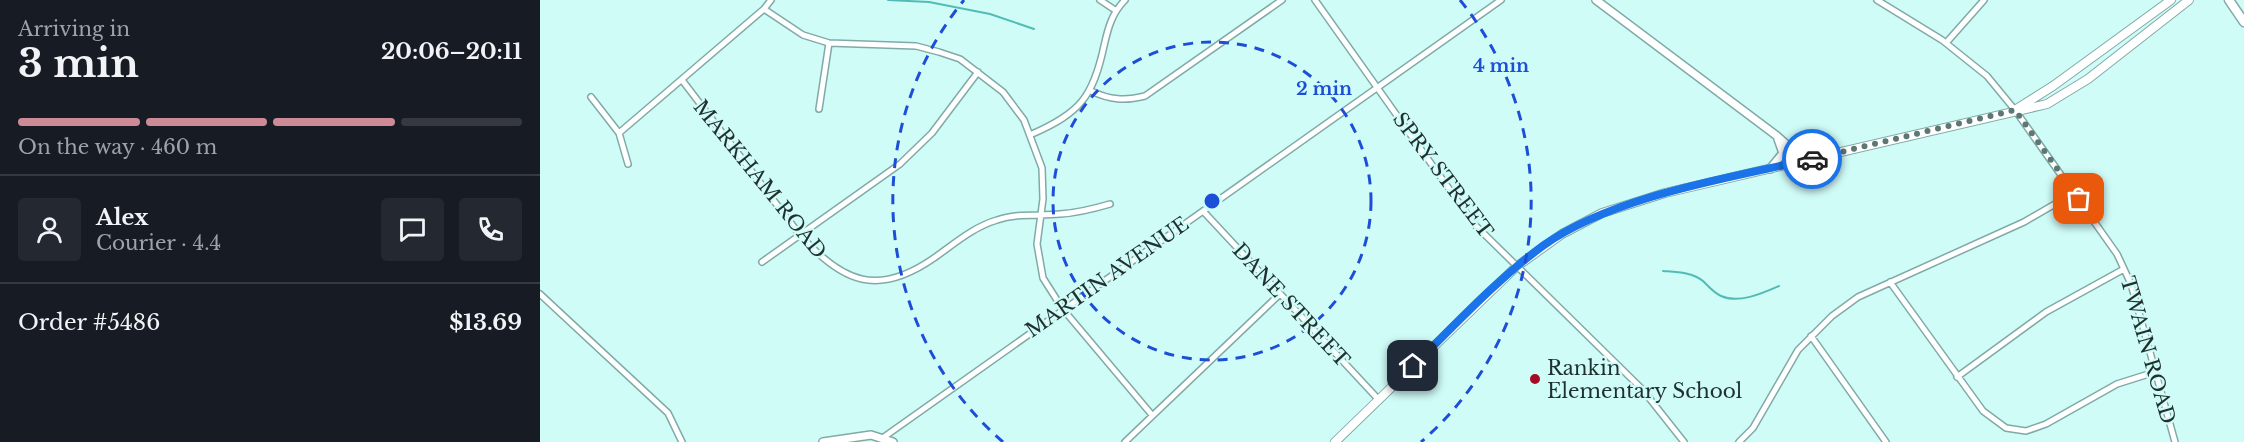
<!DOCTYPE html>
<html lang="en">
<head>
<meta charset="utf-8">
<style>
	:root { --surface:#171b24; --page:#242831; --text:#f1f3f6; --muted:#9ea1a6; --line:#363941; --accent:#cf8a98 }
	body { margin:0; font-family:"Libre Baskerville",serif; background:var(--page); color:var(--text); height:100vh; display:flex; flex-direction:column; font-size:22px; white-space:nowrap }
	* { box-sizing:border-box; margin:0 }
	p { font-size:20px; color:var(--muted) }
	.icon { flex:none; width:33px; height:33px; fill:none; stroke:currentColor; stroke-width:2; stroke-linecap:round; stroke-linejoin:round }
	.map { position:relative; flex:1; overflow:hidden }
	.sheet { display:flex; flex-direction:column; background:var(--surface); width:540px }
	.sheet>* { flex:none }
	.pin { position:absolute; display:grid; place-items:center; width:51px; height:51px; color:#fff; margin:-26px; border-radius:12px; box-shadow:0 3px 9px #0006 }
	.courier { position:absolute; display:grid; place-items:center; width:60px; height:60px; margin:-30px; border:4px solid #1a73e8; border-radius:50%; background:#fff; color:#222; box-shadow:0 2px 8px #0007 }
	.head em { font-style:normal; font-weight:700 }
	.head div { display:flex; flex-direction:column-reverse }
	.head { display:flex; align-items:center; justify-content:space-between; height:102px; padding:0 18px }
	h1 { font-size:39px; font-weight:700; line-height:45px }
	.bar { display:grid; grid-template-columns:repeat(4,1fr); gap:9px 6px; align-content:center; height:72px; padding:0 18px }
	.bar i { height:8px; border-radius:4px; background:var(--line) }
	.bar .on { background:var(--accent) }
	.bar p { grid-column:span 4 }
	.line { display:flex; align-items:center; gap:15px; padding:0 18px; border-top:2px solid var(--line) }
	.line div { flex:1 }
	.round { display:grid; place-items:center; flex:none; width:63px; height:63px; border-radius:6px; background:var(--page) }
	main { display:flex; flex:1; min-height:0 }
	.map>svg:first-child { display:block }
</style>
</head>
<body>
<main>
<section class="sheet">
<div class="head"><div><h1>3 min</h1><p>Arriving in</p></div><em>20:06–20:11</em></div>
<div class="bar"><i class="on"></i><i class="on"></i><i class="on"></i><i></i><p>On the way · 460 m</p></div>
<div class="line" style="height:108px"><a class="round"><svg class="icon" aria-label="person" viewBox="0 0 24 24"><circle cx="12" cy="8" r="4"/><path d="M4 21q1-7 8-7t8 7"/></svg></a><div><b>Alex</b><p>Courier · 4.4</p></div><a class="round"><svg class="icon" aria-label="chat" viewBox="0 0 24 24"><path d="M4 5h16v11H9l-5 4z"/></svg></a><a class="round"><svg class="icon" aria-label="phone" viewBox="0 0 24 24"><path d="M5 4h4l2 5-3 2q2 4 5 5l2-3 5 2v4C11 20 4 13 5 4z"/></svg></a></div>
<div class="line" style="height:78px"><div>Order #5486</div><b>$13.69</b></div>
</section>
<div class="map">
<svg width="1704" height="442" viewBox="0 0 1704 442">
	<rect width="100%" height="100%" fill="#d0fcf8"/>
	<g fill="none" stroke-linecap="round" stroke-linejoin="round">
		<path stroke="#52bbb6" stroke-width="2" d="M 348,0 L 389,2 L 450,14 L 494,29
			M 1123,271 C 1136,272 1152,272 1163,281 C 1168,286 1174,293 1181,296 C 1199,304 1223,293 1239,286"/>
		<g stroke="#80aaa7" stroke-width="8">
			<path id="minor" d="M 560,0 L 575,10
				M 775,0 L 934,224 L 1102,389 L 1144,442
				M 1337,0 L 1402,40 L 1447,76 L 1475,110 L 1577,254 L 1591,284 L 1635,442
				M 224,9 L 263,35 L 289,43 L 376,46 L 399,52 L 420,59 L 463,92 L 484,120 L 502,168 L 503,199 L 497,244 L 503,278 L 522,308 L 612,415
				M 1406,43 L 1444,0
				M 142,80 L 260,235 C 303,283 338,297 394,258 C 414,244 433,227 457,220 C 477,213 499,216 520,214 C 537,213 553,209 570,204
				M 551,91 C 570,100 585,101 605,96 L 742,0
				M 51,97 L 79,133 L 88,164
				M 279,109 L 289,43
				M 79,133 L 224,9 L 231,0
				M 492,134 C 540,113 553,97 564,46 C 568,28 572,13 585,0
				M 663,211 L 839,400
				M 222,262 L 360,164 L 392,133 L 438,72
				M 1350,282 L 1443,411 L 1466,428 L 1486,431 L 1506,424 L 1577,384 L 1615,372
				M 0,294 L 128,413 L 142,442
				M 1271,336 L 1346,442
				M 1417,377 L 1506,312 L 1584,269
				M 344,437 L 961,0
				M 585,442 L 740,294
				M 1199,442 L 1213,428 L 1258,350 L 1292,316 L 1318,297 L 1484,222 L 1534,193"/>
		</g>
		<g stroke="#80aaa7" stroke-width="10">
			<path id="tertiary" d="M 1056,0 L 1237,136 L 1264,160
				M 1230,169 L 1243,153 L 1238,139
				M 283,442 L 331,435 L 353,442"/>
		</g>
		<g stroke="#80aaa7" stroke-width="10">
			<path id="secondary" d="M 1475,110 L 1513,86 L 1631,0
				M 795,442 L 976,267 L 1022,234 L 1062,213 L 1125,193 L 1507,104 L 1548,79 L 1649,0"/>
		</g>
		<g stroke="#80aaa7" stroke-width="11">
			<path id="primary" d="M 1689,0 L 1704,22"/>
		</g>
		<use href="#minor" stroke="#fff" stroke-width="5"/>
		<use href="#tertiary" stroke="#fff" stroke-width="7"/>
		<use href="#secondary" stroke="#fff" stroke-width="8"/>
		<use href="#primary" stroke="#fff" stroke-width="8"/>
	</g>
	<g fill="none" stroke-linecap="round" stroke-linejoin="round">
		<path stroke="#5d7775" stroke-width="6" stroke-dasharray="0 10.8" d="M 1272,159 L 1475,110 L 1539,199"/>
		<path stroke="#1a73e8" stroke-width="8" d="M 873,366 C 915,325 956,280 1004,245 C 1073,196 1189,178 1272,159"/>
	</g>
	<g fill="none" stroke="#1d4ed8" stroke-width="3" stroke-dasharray="10 8">
		<circle cx="672" cy="201" r="159"/>
		<path d="M463 442A319 319 0 0 1 424 0M920 0A319 319 0 0 1 881 442"/>
	</g>
	<circle fill="#a50a25" stroke="#d0fcf8" stroke-width="2" cx="995" cy="379" r="6"/>
	<g text-anchor="middle" stroke-width="4.5" stroke-linejoin="round" paint-order="stroke">
		<g font-size="20" fill="#1f302f" stroke="#d0fcf8">
			<text transform="translate(903 175) rotate(53)" y="7">SPRY STREET</text>
			<text transform="translate(220 179) rotate(51)" y="7">MARKHAM ROAD</text>
			<text transform="translate(567 277) rotate(-35)" y="7">MARTIN AVENUE</text>
			<text transform="translate(751 305) rotate(47)" y="7">DANE STREET</text>
			<text transform="translate(1608 350) rotate(74)" y="7">TWAIN ROAD</text>
		</g>
		<g font-size="20" fill="#1f302f" stroke="#d0fcf8" text-anchor="start">
			<text x="1007" y="375">Rankin<tspan x="1007" dy="23">Elementary School</tspan></text>
		</g>
	</g>
	<circle cx="672" cy="201" r="9" fill="#1d4ed8" stroke="#d0fcf8" stroke-width="3"/>
	<g font-size="18" text-anchor="middle" font-weight="bold" fill="#1d4ed8" stroke="#d0fcf8" stroke-width="4.5" stroke-linejoin="round" paint-order="stroke">
		<text x="961" y="72">4 min</text>
		<text x="784" y="95">2 min</text>
	</g>
</svg>
<div class="pin" style="left:1539px;top:199px;background:#ea580c"><svg class="icon" aria-label="bag" viewBox="0 0 24 24"><path d="M5 8h14l-1 12H6zM9 8a3 3 0 0 1 6 0"/></svg></div>
<div class="pin" style="left:873px;top:366px;background:#1f2937"><svg class="icon" aria-label="home" viewBox="0 0 24 24"><path d="M3 11l9-7 9 7M6 9v11h12V9"/></svg></div>
<div class="courier" style="left:1272px;top:159px"><svg class="icon" aria-label="car" viewBox="0 0 24 24"><path d="M5 17H2v-5l4-1 3-4h7l3 4 3 1v5h-3M9 17h6M6 11h13"/><circle cx="7" cy="17" r="2"/><circle cx="17" cy="17" r="2"/></svg></div>
</div>
</main>
</body>
</html>
